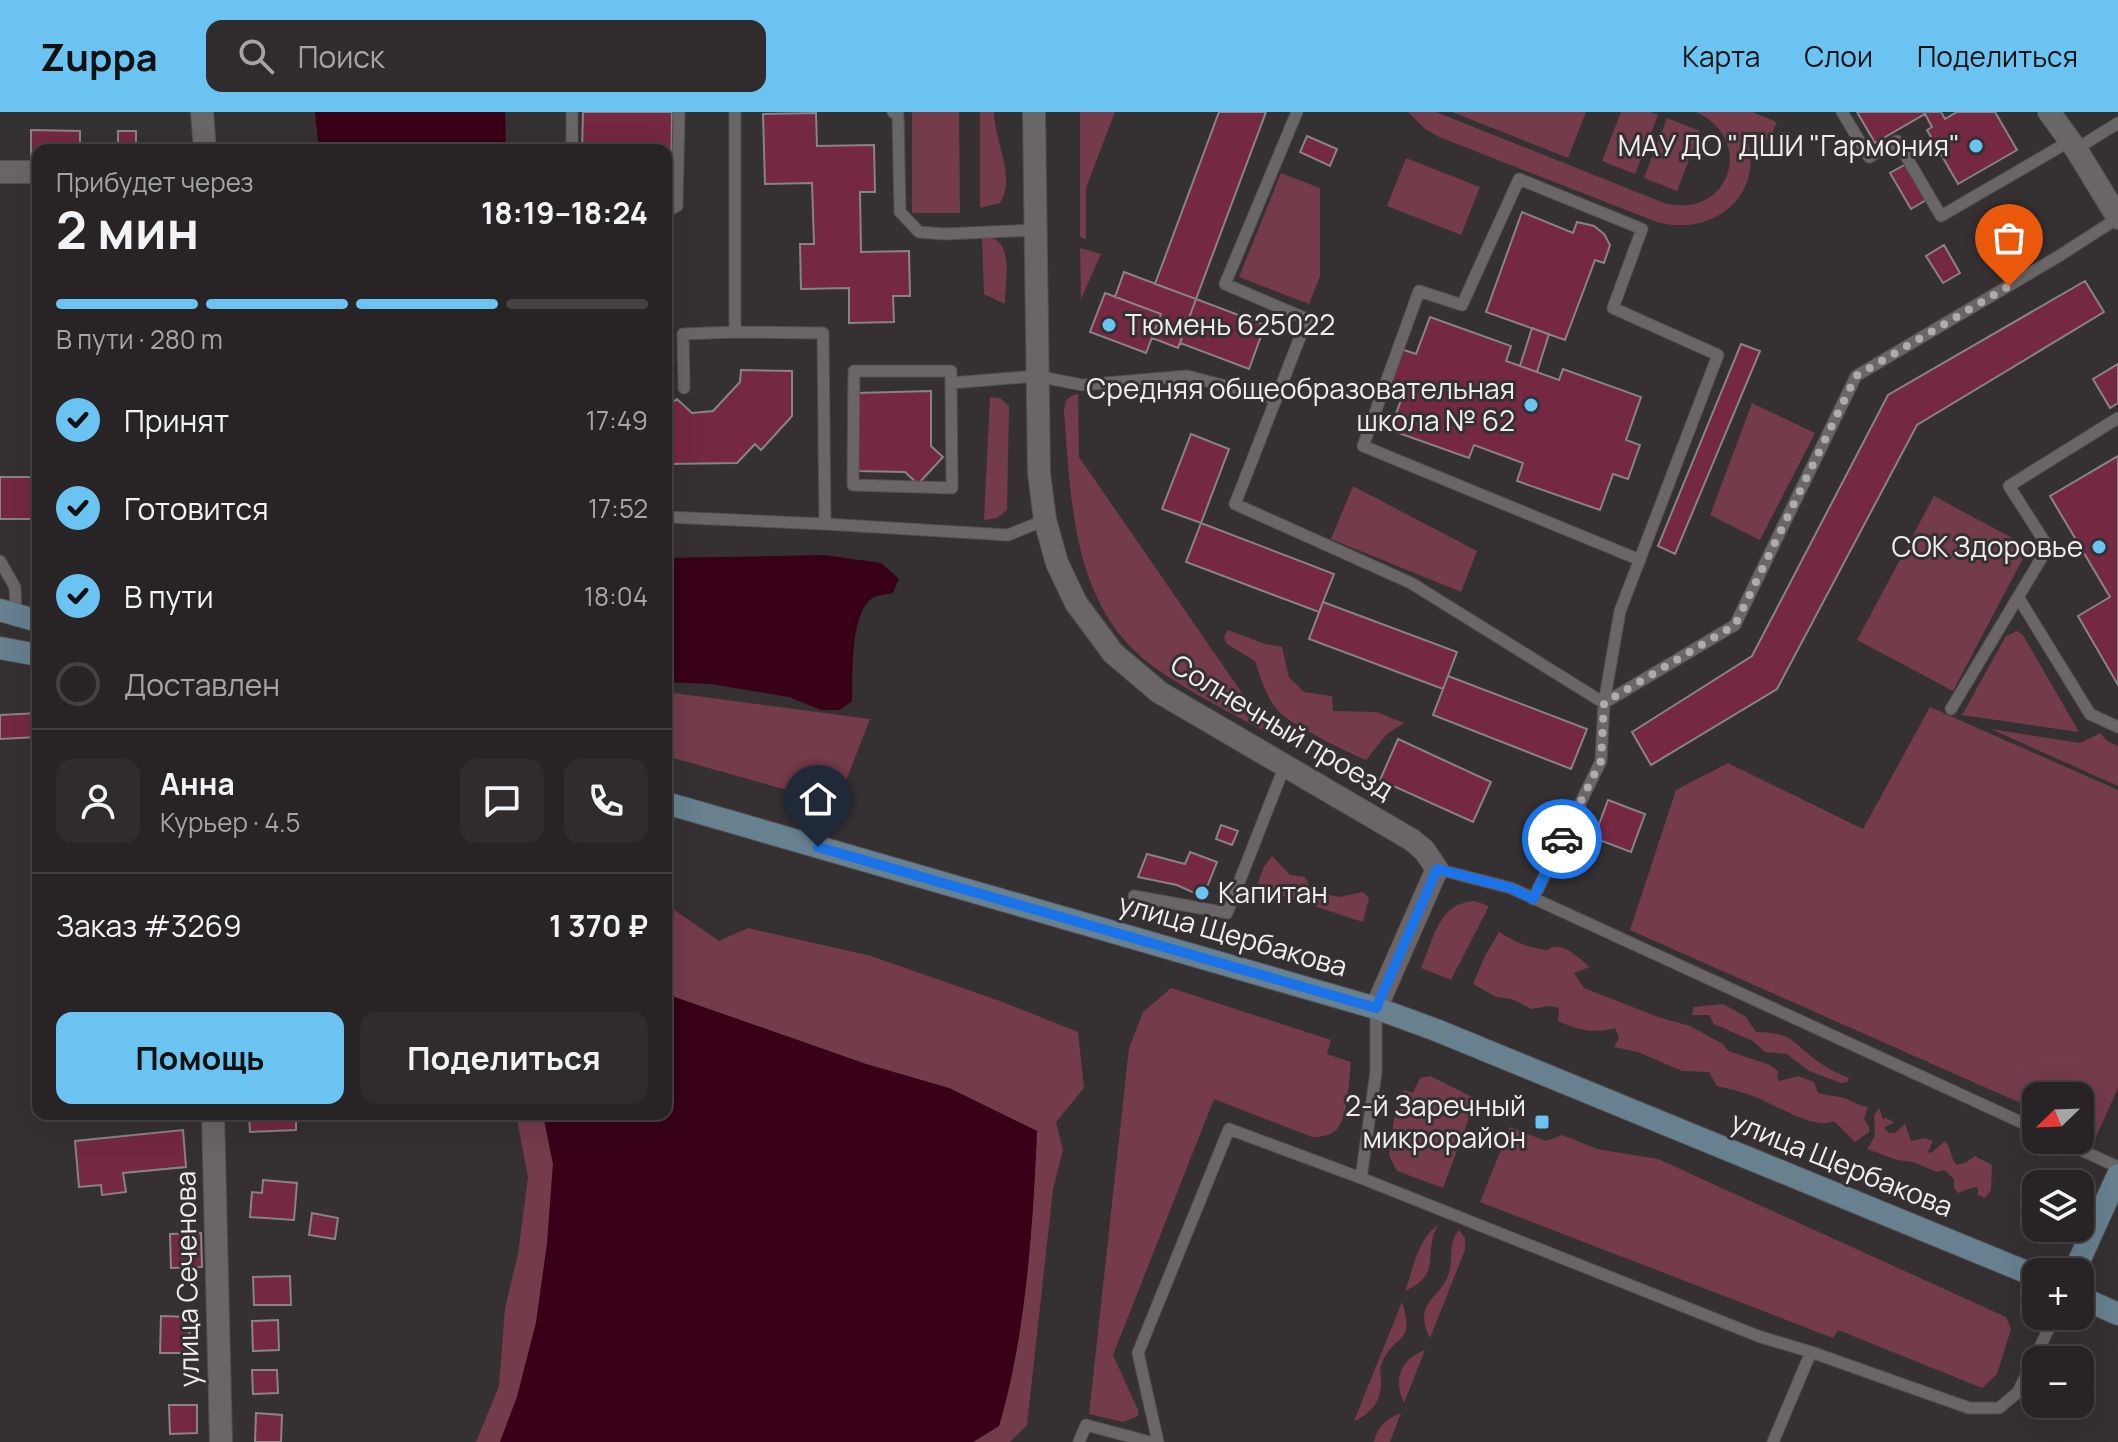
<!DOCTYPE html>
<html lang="ru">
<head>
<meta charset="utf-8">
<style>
	:root { --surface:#282425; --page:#302c2d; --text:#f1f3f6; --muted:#a5a4a7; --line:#444142; --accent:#6ac3f1 }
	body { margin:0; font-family:Manrope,sans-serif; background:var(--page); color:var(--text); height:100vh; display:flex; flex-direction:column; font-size:30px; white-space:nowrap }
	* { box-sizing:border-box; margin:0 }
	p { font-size:26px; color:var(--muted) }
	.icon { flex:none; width:44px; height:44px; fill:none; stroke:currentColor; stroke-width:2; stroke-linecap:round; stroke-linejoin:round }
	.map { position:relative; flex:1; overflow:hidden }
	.side { position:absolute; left:32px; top:32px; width:640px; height:976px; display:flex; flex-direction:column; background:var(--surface); border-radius:16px; box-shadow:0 8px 32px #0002,0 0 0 2px var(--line) }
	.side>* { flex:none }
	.needle { width:52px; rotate:247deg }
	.tools { position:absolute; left:2022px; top:970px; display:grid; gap:16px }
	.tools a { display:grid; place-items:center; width:72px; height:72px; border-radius:16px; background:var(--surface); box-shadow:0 8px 32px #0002,0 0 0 2px var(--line); font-size:40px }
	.pin { position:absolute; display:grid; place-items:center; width:68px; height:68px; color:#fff; margin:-82px -34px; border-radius:50% 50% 50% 0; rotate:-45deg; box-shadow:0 0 8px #0007 }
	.pin .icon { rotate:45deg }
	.courier { position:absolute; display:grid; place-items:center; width:80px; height:80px; margin:-40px; border:6px solid #1a73e8; border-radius:50%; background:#fff; color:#222; box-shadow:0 2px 10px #0007 }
	.overview em { font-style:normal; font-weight:700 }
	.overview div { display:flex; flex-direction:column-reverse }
	.overview { display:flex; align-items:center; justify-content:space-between; height:136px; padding:0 24px }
	h1 { font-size:52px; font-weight:700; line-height:60px }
	.bar { display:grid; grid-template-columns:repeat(4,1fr); gap:12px 8px; align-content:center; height:96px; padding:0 24px }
	.bar i { height:10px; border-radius:6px; background:var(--line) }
	.bar .active { background:var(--accent) }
	.bar p { grid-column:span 4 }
	.line { display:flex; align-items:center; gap:20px; padding:0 24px; border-top:2px solid var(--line) }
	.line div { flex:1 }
	.round { display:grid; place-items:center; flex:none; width:84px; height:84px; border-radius:16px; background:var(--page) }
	ol { padding:0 24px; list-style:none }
	li { display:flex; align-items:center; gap:24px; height:88px }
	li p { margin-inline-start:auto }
	li .icon { padding:8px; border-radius:50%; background:var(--accent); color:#111; stroke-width:4 }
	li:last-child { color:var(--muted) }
	li i { width:44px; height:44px; border:4px solid var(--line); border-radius:50% }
	.primary-button { display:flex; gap:16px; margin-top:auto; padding:16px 24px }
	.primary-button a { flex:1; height:92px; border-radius:16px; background:var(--accent); color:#111; font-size:32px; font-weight:700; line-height:92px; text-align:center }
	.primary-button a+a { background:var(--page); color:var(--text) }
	header { display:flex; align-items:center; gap:48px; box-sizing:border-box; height:112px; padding:0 40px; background:var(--accent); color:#111 }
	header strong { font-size:38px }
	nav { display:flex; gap:44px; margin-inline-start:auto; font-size:28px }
	.search { width:560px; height:72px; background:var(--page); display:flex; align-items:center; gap:20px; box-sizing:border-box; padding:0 28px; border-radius:16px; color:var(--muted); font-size:30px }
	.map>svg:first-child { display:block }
</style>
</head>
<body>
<header>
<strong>Zuppa</strong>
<div class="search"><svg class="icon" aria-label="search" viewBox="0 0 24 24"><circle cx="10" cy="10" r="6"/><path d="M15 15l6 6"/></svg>Поиск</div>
<nav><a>Карта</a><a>Слои</a><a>Поделиться</a></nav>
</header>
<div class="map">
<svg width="2118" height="1330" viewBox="0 0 2118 1330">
	<rect width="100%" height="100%" fill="#353031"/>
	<path fill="#743b4b" d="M 912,0 L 959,0 L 960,101 L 912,101 Z
		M 980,0 L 994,0 C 994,29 1017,65 1000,91 L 980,96 Z
		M 1080,0 L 1115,0 L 1086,76 L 1086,127 L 1080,125 Z
		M 1408,0 L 1436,0 L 1664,91 C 1729,108 1757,28 1696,0 L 1752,0 L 1777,10 L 1769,28 L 1745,20 C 1768,80 1716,126 1657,110 L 1439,25 L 1425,17 Z
		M 1452,0 L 1586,0 L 1568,46 Z
		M 1621,0 L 1651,0 L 1658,3 L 1635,62 L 1602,49 Z
		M 1667,6 L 1700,19 L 1677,79 L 1644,66 Z
		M 1406,46 L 1480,75 L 1461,123 L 1387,94 Z
		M 1281,61 L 1320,76 L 1320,164 L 1309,192 L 1239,165 Z
		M 982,125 C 1016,123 1005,168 1005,192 L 984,182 Z
		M 1080,136 L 1101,142 L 1081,187 Z
		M 1078,282 L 1079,345 L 1271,623 C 1232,601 1190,581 1154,555 C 1072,496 1071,390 1064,299 C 1065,289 1067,284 1078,282 Z
		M 990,285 L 1000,286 L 1009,294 L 1007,398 L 997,406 L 984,408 Z
		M 1752,291 L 1815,321 L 1760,428 L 1710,403 Z
		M 1353,374 L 1477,439 L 1461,480 L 1331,427 Z
		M 1934,384 L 2029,435 L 1953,579 L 1857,528 Z
		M 1228,518 L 1265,532 L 1282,535 L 1289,565 L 1304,580 L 1332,584 L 1333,599 L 1377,600 L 1404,611 L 1387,622 L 1366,648 C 1349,641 1290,612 1279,600 C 1266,586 1261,566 1255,549 L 1227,532 L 1224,525 Z
		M 2017,519 L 2023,523 L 2079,620 L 1962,603 L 2006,524 Z
		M 666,580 L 870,607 L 837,692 L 666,644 Z
		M 1930,595 L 2118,678 L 2118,976 L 2096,1025 L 2080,1018 L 2080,984 L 2036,984 L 2036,998 L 1630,818 L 1676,678 L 1728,651 L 1863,717 Z
		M 1991,617 L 2080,631 L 2100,621 L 2107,629 L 2118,634 L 2118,674 Z
		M 1272,744 L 1290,763 L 1305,765 L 1312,779 L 1339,785 L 1363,780 L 1369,786 L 1363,810 L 1256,775 L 1264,755 Z
		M 1475,789 L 1489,794 L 1451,868 L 1421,856 C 1434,826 1438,791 1475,789 Z
		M 666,792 L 719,829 L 748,816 L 871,844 L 1000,889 L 1078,920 L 1084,976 L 1056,1010 L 1063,1038 L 1053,1077 L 1027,1313 L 1010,1330 L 973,1330 L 999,1314 C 1025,1226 1033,1111 1037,1019 L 949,976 L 866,952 L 666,882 Z
		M 1499,820 C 1515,830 1529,836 1547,838 C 1562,827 1578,846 1590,855 L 1574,861 L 1584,876 L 1658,905 L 1690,914 L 1723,932 L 1728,939 L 1770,953 L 1778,959 L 1777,966 L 1780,969 L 1798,964 L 1814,970 L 1818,981 C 1826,983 1832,984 1840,985 C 1850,987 1858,994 1868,995 L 1864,1007 L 1869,1015 L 1869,1020 L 1855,1030 L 1834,1009 C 1814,1019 1775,992 1755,985 C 1743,980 1730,977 1717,974 L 1709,960 L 1682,959 L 1638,940 L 1614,935 L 1619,926 L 1615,916 C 1593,922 1578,918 1558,909 L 1559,896 L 1549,894 L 1532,897 L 1512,887 L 1496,885 L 1473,872 L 1485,844 Z
		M 1171,876 L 1331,928 L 1327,942 L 1351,950 C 1349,966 1348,1008 1336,1018 C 1330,1024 1320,1025 1312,1025 L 1214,987 L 1113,1243 L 1138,1298 L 1138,1304 L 1123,1310 L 1089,1302 L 1129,936 L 1143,900 Z
		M 1723,892 L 1745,904 L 1756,920 C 1797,920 1795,936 1825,954 C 1832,959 1841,962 1849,966 L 1847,970 L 1841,971 L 1809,959 L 1787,942 L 1765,940 L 1753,929 L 1714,912 L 1709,903 L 1692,903 L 1694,895 Z
		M 1430,964 L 1476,987 L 1443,1076 L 1397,1059 L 1389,1043 L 1394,1007 L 1404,978 L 1413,981 L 1420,966 Z
		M 1879,996 L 1883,1007 L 1886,1006 L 1894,1010 L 1884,1016 L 1889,1021 L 1895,1021 L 1905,1012 L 1911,1029 L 1925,1026 L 1933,1029 L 1928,1040 L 1931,1041 L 1945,1029 C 1952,1037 1950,1047 1957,1053 L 1965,1051 L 1975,1044 L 1992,1053 L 1991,1078 L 1985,1086 L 1978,1083 L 1978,1076 L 1974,1075 L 1958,1081 L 1954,1076 L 1954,1067 L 1944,1058 L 1937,1060 L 1913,1050 L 1897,1048 L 1867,1037 L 1875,1024 L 1874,1003 Z
		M 516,1002 L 543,1002 L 553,1052 L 547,1132 L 536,1211 L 517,1285 L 500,1330 L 476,1330 L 499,1274 L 505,1196 L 518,1142 L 528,1065 Z
		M 1510,1015 L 1546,1029 L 1562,1023 L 1597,1037 L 1658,1047 L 2006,1205 L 2011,1217 L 1997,1262 L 1982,1276 L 1838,1218 L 1833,1226 L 1480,1090 Z
		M 1438,1113 C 1422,1140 1444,1162 1405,1179 C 1413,1158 1418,1126 1438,1113 Z
		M 1459,1118 L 1465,1126 L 1465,1138 L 1430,1226 C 1412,1190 1440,1188 1449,1161 C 1454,1145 1447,1132 1459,1118 Z
		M 1402,1190 C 1416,1234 1394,1221 1382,1251 C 1379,1258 1381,1264 1381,1270 C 1381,1290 1371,1302 1354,1309 Z
		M 1425,1238 L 1404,1291 C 1393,1268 1400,1247 1425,1238 Z
		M 1401,1301 L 1390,1330 L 1374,1330 C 1377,1314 1387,1307 1401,1301 Z"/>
	<path fill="#380117" d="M 315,0 L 505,0 L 506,38 L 319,38 Z
		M 824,443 L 881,451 L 899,467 L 893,481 C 884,483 874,483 869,489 C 850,507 853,564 852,589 L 840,598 L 821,598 L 789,585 L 711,572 L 666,570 L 666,446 Z
		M 666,882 L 866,952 L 949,976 L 1037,1019 C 1033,1113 1026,1224 999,1314 L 973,1330 L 500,1330 L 517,1285 L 536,1211 L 547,1132 L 553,1052 L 543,1002 L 666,1002 Z"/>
	<path fill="#742841" stroke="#888384" stroke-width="2" d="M 583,0 L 672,0 L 671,79 L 666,79 L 666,38 L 582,38 Z
		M 1219,0 L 1266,0 L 1196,187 L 1155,172 Z
		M 1857,0 L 1941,0 L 1945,7 L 1957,0 L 1995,0 L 2017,38 L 1958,72 L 1927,18 L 1932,15 L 1925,2 L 1875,31 Z
		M 816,1 L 817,34 L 874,33 L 875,80 L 860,80 L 861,140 L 909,139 L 910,184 L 893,184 L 894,210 L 849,211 L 849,176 L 801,177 L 800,132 L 814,132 L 812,71 L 765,72 L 763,2 Z
		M 31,18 L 80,19 L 80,38 L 38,38 L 38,48 L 31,48 Z
		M 118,19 L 136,19 L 136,38 L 118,38 Z
		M 1307,24 L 1337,37 L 1330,54 L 1300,40 Z
		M 1908,51 L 1928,87 L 1911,97 L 1890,61 Z
		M 1522,100 L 1573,121 L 1577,110 L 1594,114 L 1604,122 L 1610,133 L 1604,151 L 1595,148 L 1565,228 L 1486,200 Z
		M 1944,133 L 1960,161 L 1943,171 L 1926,144 Z
		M 1124,160 L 1196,187 L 1178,236 L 1152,226 L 1161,202 L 1115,185 Z
		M 2085,169 L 2104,200 L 1917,313 L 1777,577 L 1651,653 L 1632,620 L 1752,544 L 1888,283 Z
		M 1105,181 L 1161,202 L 1146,241 L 1090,220 Z
		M 1196,187 L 1265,213 L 1249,257 L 1180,231 Z
		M 1430,205 L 1511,234 L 1506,249 L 1559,268 L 1563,257 L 1641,285 L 1626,328 L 1640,333 L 1628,367 L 1613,362 L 1600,398 L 1517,369 L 1523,351 L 1474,333 L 1469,346 L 1390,318 L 1404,280 L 1388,274 L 1401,237 L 1416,242 Z
		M 1532,216 L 1549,222 L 1537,260 L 1520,254 Z
		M 1741,232 L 1760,239 L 1675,442 L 1658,434 Z
		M 2118,252 L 2118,291 L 2110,296 L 2093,267 Z
		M 741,258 L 792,259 L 792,304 L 761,338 L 755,332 L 737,351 L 666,352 L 666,284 L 673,290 L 677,287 L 692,301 L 713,299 L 740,270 Z
		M 931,279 L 931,334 L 943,345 L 918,372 L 905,360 L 856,359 L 857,281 Z
		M 1191,322 L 1229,337 L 1201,411 L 1162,397 Z
		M 2118,344 L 2118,573 L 2078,504 L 2110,485 L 2050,384 Z
		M 0,365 L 31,365 L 31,407 L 0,407 Z
		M 1201,411 L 1334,462 L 1319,500 L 1186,450 Z
		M 1323,490 L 1457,540 L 1443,577 L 1309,527 Z
		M 1448,564 L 1587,617 L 1571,657 L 1433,603 Z
		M 38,601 L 38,625 L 0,627 L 0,603 Z
		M 1398,627 L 1491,670 L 1473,710 L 1380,668 Z
		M 1608,688 L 1645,702 L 1631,740 L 1594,726 Z
		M 1221,713 L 1238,719 L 1232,733 L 1216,727 Z
		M 1190,740 L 1217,750 L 1203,785 L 1177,773 L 1138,765 L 1147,742 L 1185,752 Z
		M 144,1002 L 169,1002 L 170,1008 L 145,1009 Z
		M 249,1002 L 296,1002 L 296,1018 L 250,1020 Z
		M 183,1018 L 186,1055 L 123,1061 L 126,1080 L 102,1083 L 101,1073 L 79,1075 L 75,1029 Z
		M 263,1068 L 297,1071 L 294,1108 L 250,1105 L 252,1080 L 262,1081 Z
		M 312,1101 L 338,1106 L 335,1127 L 309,1123 Z
		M 201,1121 L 202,1155 L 171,1156 L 170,1122 Z
		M 290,1164 L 291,1193 L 254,1193 L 253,1165 Z
		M 161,1204 L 190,1205 L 189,1241 L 160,1241 Z
		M 278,1208 L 279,1238 L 253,1239 L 252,1209 Z
		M 252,1258 L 277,1258 L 278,1281 L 253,1282 Z
		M 169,1293 L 197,1293 L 197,1321 L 170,1322 Z
		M 256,1301 L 282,1303 L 281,1330 L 255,1330 Z"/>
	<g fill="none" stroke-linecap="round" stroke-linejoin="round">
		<g stroke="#534f50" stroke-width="13">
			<path id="service" d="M 735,0 L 735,220 L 823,221 L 825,412 L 1008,423 L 1045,408
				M 893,0 L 898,3 L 900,100 L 919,120 L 944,122 L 1036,118
				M 1842,0 L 1869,45 L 1897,29 L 1941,104 L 2070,29
				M 2076,37 L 2118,11
				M 572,38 L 572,0
				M 666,99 L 677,94 L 679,0
				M 951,271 L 952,376 L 853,373 L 854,259 L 951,259 L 951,271 L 1037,264 L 1082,273 L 1187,264 L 1276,287 L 1235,392 L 1411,471 L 1604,591 L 1620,499 L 1718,243 L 1613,196 L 1642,117 L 1519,67 L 1462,193 L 1419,179 L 1363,334 L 1640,448
				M 684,276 L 683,222 L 735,220
				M 1276,287 L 1307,207 L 1225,172 L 1297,0
				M 666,405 L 825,412
				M 0,449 L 15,475 L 16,502
				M 2018,485 L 2090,602 L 2118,615
				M 1951,597 L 2048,435 L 2009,374 L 2118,306
				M 1437,757 L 1511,776 L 2036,1017
				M 1134,784 L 1227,801 L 1285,653
				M 1533,787 L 1601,649 L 1604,591 L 1735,513 L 1856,264 L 2059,144 L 2118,106
				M 2059,1028 L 2118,1055
				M 1361,1066 L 1376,960 L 1376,896
				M 1811,1240 L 1969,1296 L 1999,1296 L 2018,1280 L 2055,1204
				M 1079,1330 L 1086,1313 L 1150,1330
				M 1158,1330 L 1138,1241 L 1229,1017 L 1361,1066 L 1758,1224 L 1811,1240 L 1773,1330"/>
		</g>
		<g stroke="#534f50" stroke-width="24">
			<path id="minor" d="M 202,0 L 205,38
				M 2049,0 L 2076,37 L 2118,106
				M 0,60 L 38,60
				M 213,1002 L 221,1330"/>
		</g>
		<g stroke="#534f50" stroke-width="24">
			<path id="tertiary" d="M 1034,0 L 1039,361 L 1045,408 L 1057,451 L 1076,491 L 1113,541 L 1159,580 L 1412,728 L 1424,738 L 1437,757 L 1376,896"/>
		</g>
		<g stroke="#534f50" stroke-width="24">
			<path id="secondary" d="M 0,498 L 38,509
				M 0,536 L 38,543
				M 666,691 L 1376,896 L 1436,918 L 2036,1164
				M 2074,1160 L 2118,1063
				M 2080,1185 L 2118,1202"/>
		</g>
		<use href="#service" stroke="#6a6566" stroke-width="11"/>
		<use href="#minor" stroke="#6a6566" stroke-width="22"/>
		<use href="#tertiary" stroke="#6a6566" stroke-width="22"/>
		<use href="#secondary" stroke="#678190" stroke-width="22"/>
	</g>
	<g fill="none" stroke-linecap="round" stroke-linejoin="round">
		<path stroke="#afabab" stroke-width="8" stroke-dasharray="0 14.4" d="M 1562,727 L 1601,649 L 1604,591 L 1735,513 L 1856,264 L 2009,174"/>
		<path stroke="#1a73e8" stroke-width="10" d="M 818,735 L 1376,896 L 1437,757 L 1511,776 L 1533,787 L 1562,727"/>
	</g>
	<g fill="#6ac3f1" stroke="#353031" stroke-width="3">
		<circle cx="1976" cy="34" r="8"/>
		<circle cx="1109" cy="213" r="8"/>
		<circle cx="1531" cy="293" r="8"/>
		<circle cx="2099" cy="435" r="8"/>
		<circle cx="1202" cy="781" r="8"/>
		<rect x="1534" y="1002" width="16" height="16" rx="4"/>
	</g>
	<g text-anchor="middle" stroke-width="6" stroke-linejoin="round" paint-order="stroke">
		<g font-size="28" fill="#f0eded" stroke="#353031" text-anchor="end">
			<text x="1960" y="44">МАУ ДО "ДШИ "Гармония"</text>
			<text x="1125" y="223" text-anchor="start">Тюмень 625022</text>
			<text x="1515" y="287">Средняя общеобразовательная<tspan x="1515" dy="32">школа № 62</tspan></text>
			<text x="2083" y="445">СОК Здоровье</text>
			<text x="1218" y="791" text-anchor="start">Капитан</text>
			<text x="1526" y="1004">2-й Заречный<tspan x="1526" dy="32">микрорайон</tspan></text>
		</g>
		<g font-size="28" fill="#f0eded" stroke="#353031">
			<text transform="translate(1282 615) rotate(31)" y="10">Солнечный проезд</text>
			<text transform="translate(1233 823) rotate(16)" y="10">улица Щербакова</text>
			<text transform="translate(1842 1052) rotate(22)" y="10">улица Щербакова</text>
			<text transform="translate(187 1167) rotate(-91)" y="10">улица Сеченова</text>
		</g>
	</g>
</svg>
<div class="tools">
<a><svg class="needle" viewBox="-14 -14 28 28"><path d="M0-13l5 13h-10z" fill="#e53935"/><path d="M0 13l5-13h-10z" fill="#a5a4a7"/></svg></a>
<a><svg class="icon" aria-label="layers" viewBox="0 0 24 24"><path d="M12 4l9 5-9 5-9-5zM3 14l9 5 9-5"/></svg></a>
<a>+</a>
<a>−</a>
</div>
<div class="pin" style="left:2009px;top:174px;background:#ea580c"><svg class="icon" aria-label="bag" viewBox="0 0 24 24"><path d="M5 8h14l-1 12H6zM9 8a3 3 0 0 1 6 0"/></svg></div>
<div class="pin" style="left:818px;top:735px;background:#1f2937"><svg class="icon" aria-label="home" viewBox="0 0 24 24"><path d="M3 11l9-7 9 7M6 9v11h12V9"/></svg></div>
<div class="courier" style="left:1562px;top:727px"><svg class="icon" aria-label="car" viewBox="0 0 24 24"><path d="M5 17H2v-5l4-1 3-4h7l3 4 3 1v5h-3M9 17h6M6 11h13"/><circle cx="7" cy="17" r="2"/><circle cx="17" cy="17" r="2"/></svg></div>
<section class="side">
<div class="overview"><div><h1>2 мин</h1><p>Прибудет через</p></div><em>18:19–18:24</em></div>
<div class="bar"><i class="active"></i><i class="active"></i><i class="active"></i><i></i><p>В пути · 280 m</p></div>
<ol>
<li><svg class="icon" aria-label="check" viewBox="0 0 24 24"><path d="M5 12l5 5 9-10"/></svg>Принят<p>17:49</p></li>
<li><svg class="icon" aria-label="check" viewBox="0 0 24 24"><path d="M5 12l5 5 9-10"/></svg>Готовится<p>17:52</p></li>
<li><svg class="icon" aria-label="check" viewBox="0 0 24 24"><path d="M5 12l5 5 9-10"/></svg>В пути<p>18:04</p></li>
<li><i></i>Доставлен</li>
</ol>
<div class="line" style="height:144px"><a class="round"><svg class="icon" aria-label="person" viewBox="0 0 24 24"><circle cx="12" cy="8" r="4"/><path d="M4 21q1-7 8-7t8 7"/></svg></a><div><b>Анна</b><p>Курьер · 4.5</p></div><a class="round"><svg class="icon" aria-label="chat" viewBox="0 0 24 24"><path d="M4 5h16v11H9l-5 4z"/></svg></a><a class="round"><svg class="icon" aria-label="phone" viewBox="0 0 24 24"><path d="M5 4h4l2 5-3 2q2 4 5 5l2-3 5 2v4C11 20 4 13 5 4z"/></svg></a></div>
<div class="line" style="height:104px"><div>Заказ #3269</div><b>1 370 ₽</b></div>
<div class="primary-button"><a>Помощь</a><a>Поделиться</a></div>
</section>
</div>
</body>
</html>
